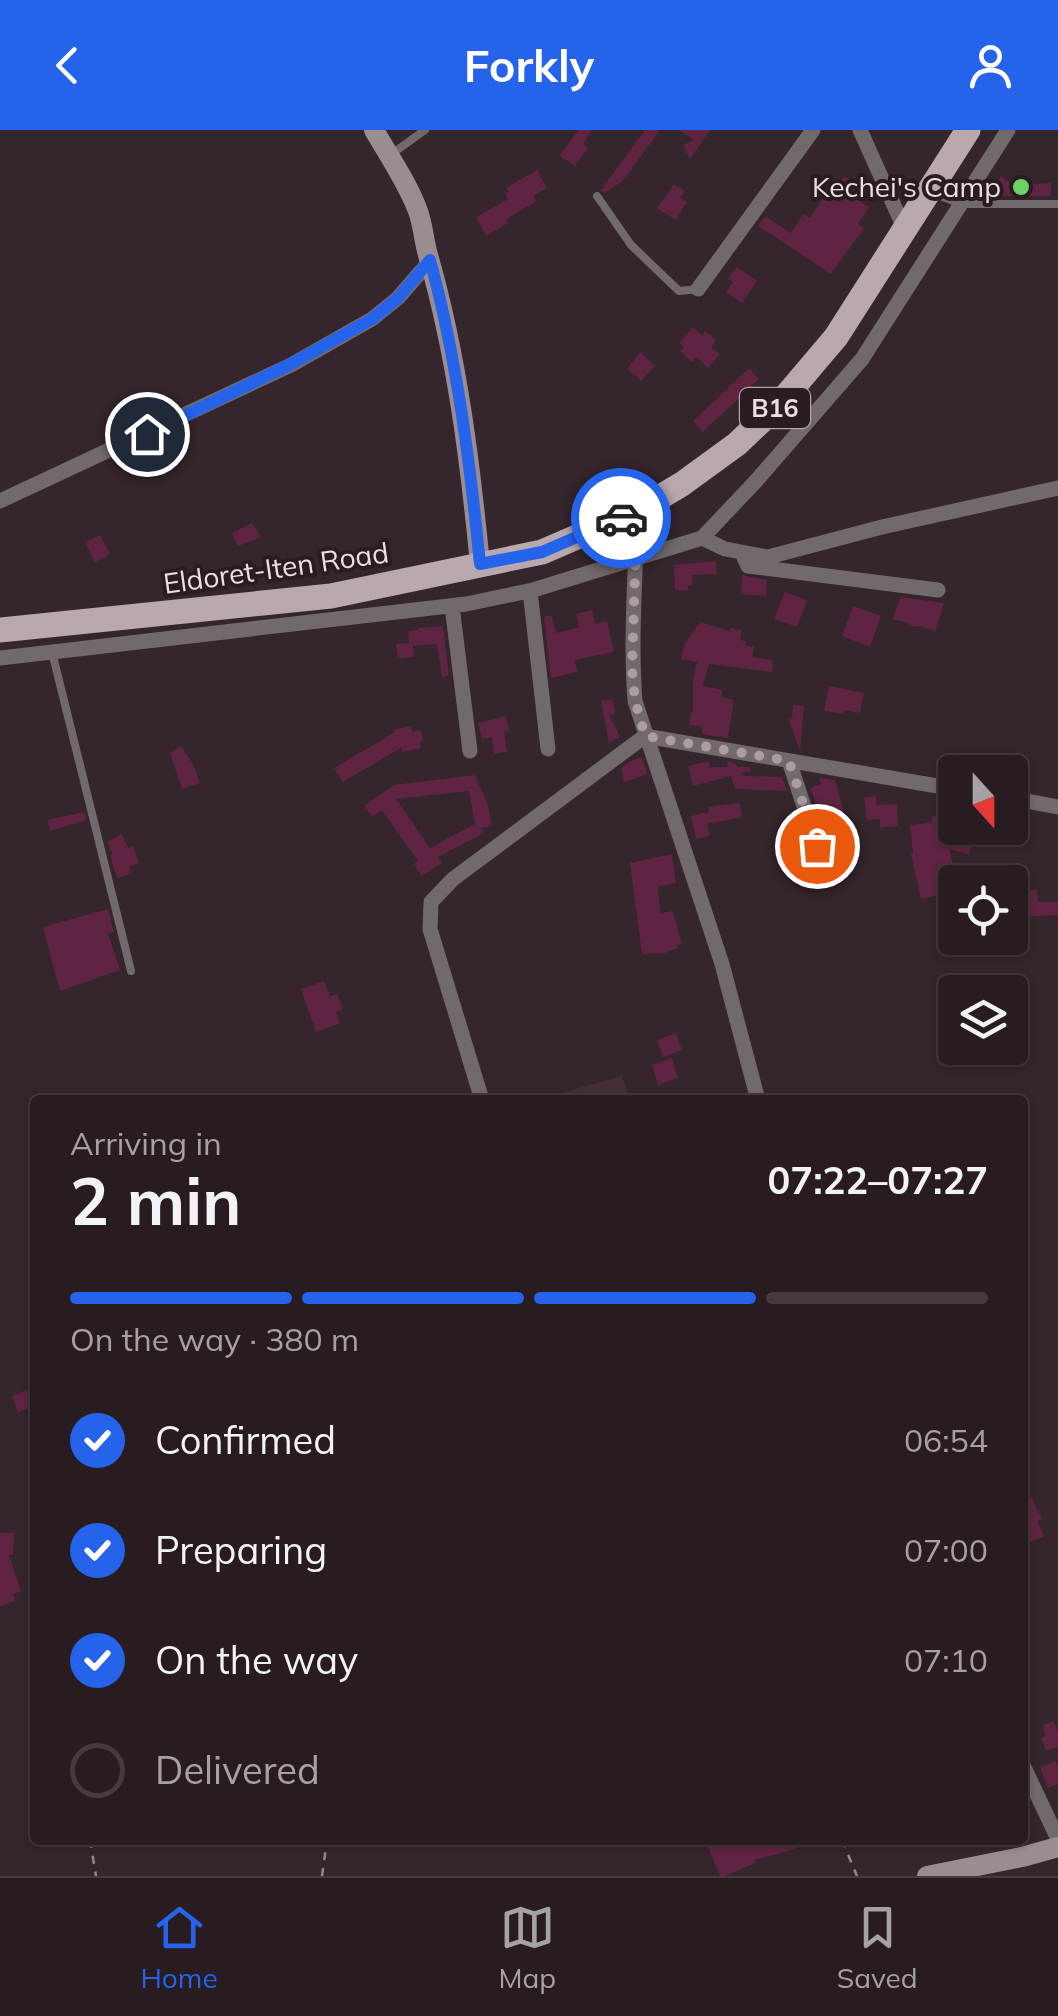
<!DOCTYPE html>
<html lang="en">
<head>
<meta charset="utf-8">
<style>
	:root { --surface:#281c21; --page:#30252a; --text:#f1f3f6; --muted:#a5a1a5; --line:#443a3f; --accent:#2563eb }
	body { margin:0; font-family:Mulish,sans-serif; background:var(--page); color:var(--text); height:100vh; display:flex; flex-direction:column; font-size:38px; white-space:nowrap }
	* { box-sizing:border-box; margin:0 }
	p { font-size:32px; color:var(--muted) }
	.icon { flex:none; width:55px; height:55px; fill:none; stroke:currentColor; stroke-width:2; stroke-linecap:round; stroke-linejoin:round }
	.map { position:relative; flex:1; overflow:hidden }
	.side { position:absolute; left:30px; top:965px; width:998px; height:750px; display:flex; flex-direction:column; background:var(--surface); border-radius:10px; box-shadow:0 2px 8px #0004,0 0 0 2px var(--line) }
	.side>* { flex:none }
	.needle { width:65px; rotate:159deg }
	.controls { position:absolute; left:938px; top:625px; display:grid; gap:20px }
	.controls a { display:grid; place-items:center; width:90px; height:90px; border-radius:10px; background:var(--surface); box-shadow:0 2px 8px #0004,0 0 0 2px var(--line); font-size:50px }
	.pin { position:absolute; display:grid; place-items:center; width:85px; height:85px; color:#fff; margin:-42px; border:5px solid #fff; border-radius:50%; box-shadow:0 2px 10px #0007 }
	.courier { position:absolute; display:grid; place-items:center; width:100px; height:100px; margin:-50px; border:8px solid #2563eb; border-radius:50%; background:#fff; color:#222; box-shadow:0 2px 12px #0007 }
	.overview em { font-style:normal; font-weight:700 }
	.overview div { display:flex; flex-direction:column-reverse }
	.overview { display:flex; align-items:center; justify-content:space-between; height:170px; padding:0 40px }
	h1 { font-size:65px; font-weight:700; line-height:75px }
	.bar { display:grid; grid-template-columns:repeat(4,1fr); gap:15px 10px; align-content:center; height:120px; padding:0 40px }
	.bar i { height:12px; border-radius:8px; background:var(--line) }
	.bar .selected { background:var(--accent) }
	.bar p { grid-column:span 4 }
	ol { padding:0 40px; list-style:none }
	li { display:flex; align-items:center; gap:30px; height:110px }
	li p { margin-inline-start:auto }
	li .icon { padding:10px; border-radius:50%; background:var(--accent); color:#fff; stroke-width:4 }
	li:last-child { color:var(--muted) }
	li i { width:55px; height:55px; border:5px solid var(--line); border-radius:50% }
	header { display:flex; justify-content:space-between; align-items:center; height:130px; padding:0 40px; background:var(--accent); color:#fff; font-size:45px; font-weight:700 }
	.menu { display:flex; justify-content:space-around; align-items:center; height:140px; border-top:2px solid var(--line); background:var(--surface); font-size:28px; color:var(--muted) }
	.menu a { display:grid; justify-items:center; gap:5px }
	.menu .selected { color:var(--accent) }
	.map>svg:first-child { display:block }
</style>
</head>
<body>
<header><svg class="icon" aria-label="back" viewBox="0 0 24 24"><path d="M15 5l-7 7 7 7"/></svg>Forkly<svg class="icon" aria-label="person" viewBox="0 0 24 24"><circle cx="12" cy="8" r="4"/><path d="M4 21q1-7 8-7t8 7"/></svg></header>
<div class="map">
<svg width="1058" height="1746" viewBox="0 0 1058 1746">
	<rect width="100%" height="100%" fill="#35252c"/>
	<path fill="#442e38" d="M 622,946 L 630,970 L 536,970 Z"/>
	<path fill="#5f2441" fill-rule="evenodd" d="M 578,0 L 592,0 L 583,14 L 588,18 L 575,36 L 560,26 Z
		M 645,0 L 660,0 L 623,51 L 604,63 L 601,60 Z
		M 679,0 L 710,0 L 690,29 L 683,15 L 694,10 Z
		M 537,40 L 547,58 L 533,66 L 537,71 L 506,89 L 508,93 L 486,106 L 476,87 L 508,69 L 505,64 L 509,62 L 506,58 Z
		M 844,46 L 857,54 L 850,66 L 869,77 L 858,94 L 864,98 L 831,144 L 758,96 L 765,86 L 791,103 L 803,84 L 810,88 L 833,53 L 837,56 Z
		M 1001,46 L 1013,55 L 1051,53 L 1051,66 L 989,66 Z
		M 674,54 L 685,61 L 680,68 L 687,72 L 676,90 L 657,78 Z
		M 736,137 L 757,151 L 742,173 L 726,162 L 733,152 L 728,149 Z
		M 693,197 L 702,205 L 705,201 L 716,210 L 711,218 L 720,224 L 708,238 L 696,227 L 692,232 L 680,222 L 684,217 L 679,213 Z
		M 640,222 L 655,236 L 641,251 L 627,239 Z
		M 749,238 L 759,249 L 703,302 L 693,291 Z
		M 252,393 L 261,407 L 238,416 L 232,403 Z
		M 100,405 L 110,424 L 95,432 L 85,413 Z
		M 716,431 L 717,444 L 692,445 L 692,456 L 688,456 L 688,460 L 675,460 L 674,435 Z
		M 742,445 L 767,450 L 766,466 L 741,464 Z
		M 785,462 L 807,470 L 797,497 L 774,489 Z
		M 901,467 L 944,473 L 935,501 L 919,496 L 909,497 L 909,493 L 892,489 Z
		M 853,476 L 881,486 L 870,517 L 842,506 Z
		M 592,480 L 595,494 L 607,491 L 614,522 L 575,530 L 577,542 L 551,548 L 544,487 L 551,485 L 556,503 L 579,497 L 576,484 Z
		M 700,492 L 729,501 L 730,498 L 742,500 L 740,510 L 746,511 L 745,515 L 754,517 L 752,527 L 773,530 L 772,542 L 709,534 L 703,556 L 723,560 L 721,567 L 734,570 L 728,608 L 702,604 L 703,597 L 689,595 L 691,582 L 693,583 L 693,549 L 697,532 L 681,529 L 685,513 Z
		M 443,496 L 449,546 L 442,547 L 437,514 L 413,516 L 414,527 L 398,529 L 396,514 L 409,513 L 408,501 L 418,500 L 418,498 Z
		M 829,556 L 864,563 L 860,583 L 844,580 L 843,584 L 824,581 Z
		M 613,569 L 615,584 L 609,585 L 620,607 L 609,613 L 601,571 Z
		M 793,575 L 804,576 L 800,621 L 788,587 L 792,588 Z
		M 506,586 L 509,600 L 504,602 L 507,622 L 494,624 L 492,607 L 482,609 L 478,593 Z
		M 411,596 L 412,602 L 421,600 L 423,611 L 420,612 L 421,618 L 402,622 L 401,618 L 343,652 L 334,638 L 395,602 L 393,600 Z
		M 181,616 L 194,636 L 200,653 L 182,659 L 170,623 Z
		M 642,627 L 647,644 L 624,652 L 621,638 L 631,631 Z
		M 709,631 L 710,637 L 728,637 L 727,631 L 735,633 L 738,637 L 750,637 L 751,641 L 741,643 L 743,646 L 782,647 L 787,661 L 735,659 L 731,646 L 693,656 L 688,636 Z
		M 475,645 L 488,675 L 492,696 L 481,698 L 484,703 L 438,727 L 442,733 L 421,746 L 414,734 L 418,731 L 382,680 L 372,687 L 364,676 L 394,655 ZM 469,661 L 475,694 L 430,718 L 396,669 Z
		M 819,648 L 835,650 L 844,682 L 834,686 L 832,681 L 820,684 L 810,658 L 821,654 Z
		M 876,666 L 877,675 L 897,674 L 898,696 L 880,698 L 880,689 L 867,690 L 864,667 Z
		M 740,673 L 742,687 L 707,694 L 710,706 L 696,709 L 691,686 L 709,682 L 708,677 Z
		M 84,682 L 86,690 L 50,701 L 48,690 Z
		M 944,683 L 950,703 L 959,700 L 960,704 L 973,708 L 969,724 L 949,719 L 958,752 L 955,752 L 955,762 L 921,769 L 911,724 L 913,723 L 910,695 L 933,692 L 931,687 Z
		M 121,704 L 129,718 L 133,716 L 139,733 L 129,737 L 131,744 L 117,748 L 110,725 L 113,724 L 107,712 Z
		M 672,724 L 676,753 L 658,756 L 660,783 L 673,781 L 682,814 L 677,816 L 678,818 L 665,823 L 642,824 L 630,733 Z
		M 1037,760 L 1038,772 L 1058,772 L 1058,785 L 1021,787 L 1021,779 L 1011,779 L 1010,761 Z
		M 108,779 L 114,802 L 108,804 L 120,840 L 60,861 L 43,797 Z
		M 324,851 L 330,866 L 337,864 L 343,879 L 336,882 L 340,893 L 316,902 L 301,859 Z
		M 676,903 L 682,920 L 663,927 L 657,910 Z
		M 672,928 L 678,948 L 658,955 L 652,935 Z
		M 35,1258 L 35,1275 L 18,1282 L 12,1266 Z
		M 1022,1348 L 1042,1389 L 1037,1391 L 1044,1406 L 1022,1416 Z
		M 0,1403 L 14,1403 L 13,1425 L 9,1425 L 21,1461 L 13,1464 L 15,1471 L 0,1476 Z
		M 1054,1591 L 1058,1602 L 1058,1617 L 1046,1621 L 1041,1608 L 1045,1606 L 1043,1595 Z
		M 1055,1631 L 1058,1638 L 1058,1654 L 1048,1658 L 1040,1637 Z
		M 720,1710 L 720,1717 L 745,1710 L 815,1712 L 785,1722 L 754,1730 L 755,1733 L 725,1746 L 720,1746 L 706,1712 Z"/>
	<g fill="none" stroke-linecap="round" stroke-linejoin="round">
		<path stroke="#94868c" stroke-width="2.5" stroke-dasharray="8 8" stroke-linecap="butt" d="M 90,1710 L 96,1746
			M 842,1710 L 857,1746
			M 322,1746 L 327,1710"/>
		<path stroke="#72696d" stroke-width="8" d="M 393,23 L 425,0
			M 933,63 L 961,74 L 1058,74
			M 597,66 L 631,115 L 679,161 L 698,159
			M 52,522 L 131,841"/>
		<path stroke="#72696d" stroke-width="15" d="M 860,0 L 905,100
			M 698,159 L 813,0
			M 0,371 L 291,235 L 372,189 L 398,168 L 430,131
			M 637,381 C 636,444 630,507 635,571 L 722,834 L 758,970
			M 702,408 L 756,351 L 862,229 L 1008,0
			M 742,423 L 748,436 L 938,460
			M 530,461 L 548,619
			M 452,476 L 470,621
			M 0,528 L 466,474 L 533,460 L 702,408 L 725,419 L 768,427 L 882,397 L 1058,358
			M 789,631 L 817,716
			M 1010,668 L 1058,677
			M 482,970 L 430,799 L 431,772 L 453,749 L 645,606 L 955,659
			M 1022,1633 L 1058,1709"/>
		<path stroke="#9a8d92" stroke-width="20" d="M 374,0 C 389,26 407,52 418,81 C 423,95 424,111 428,125 C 457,226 470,331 480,434
			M 927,1746 L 1022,1727 L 1058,1717"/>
		<path stroke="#baa8af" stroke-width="25" d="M 0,500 L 331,466 L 542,422 L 637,381 L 682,354 L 737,314 L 780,273 L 836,207 L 968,0"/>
	</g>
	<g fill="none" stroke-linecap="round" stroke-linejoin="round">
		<path stroke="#ab9ea3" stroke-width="10" stroke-dasharray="0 18" d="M 621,388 L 637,381 L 632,538 L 635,571 L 645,606 L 789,631 L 817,716"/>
		<path stroke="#2563eb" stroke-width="12" d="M 147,304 L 291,234 L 372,189 L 398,168 L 430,130 C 457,229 470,333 480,434 L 542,422 L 621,388"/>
	</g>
	<circle fill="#6dd361" stroke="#2b1b22" stroke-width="4" cx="1021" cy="57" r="10"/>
	<g text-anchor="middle" stroke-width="8" stroke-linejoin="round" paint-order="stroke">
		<rect fill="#2b1b22" stroke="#b1a4a9" stroke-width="2.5" x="740" y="258" width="70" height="40" rx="8"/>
		<g font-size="25" font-weight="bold" fill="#eadfe3">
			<text x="775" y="287">B16</text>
		</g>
		<g font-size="28" fill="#eadfe3" stroke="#2b1b22" text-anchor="end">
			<text x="1001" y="67">Kechei's Camp</text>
		</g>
		<g font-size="28" fill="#eadfe3" stroke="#2b1b22">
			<text transform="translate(276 438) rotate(-8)" y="10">Eldoret-Iten Road</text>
		</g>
	</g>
</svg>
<div class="controls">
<a><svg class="needle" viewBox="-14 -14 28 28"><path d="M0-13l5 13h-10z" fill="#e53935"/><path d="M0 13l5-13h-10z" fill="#a5a1a5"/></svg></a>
<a><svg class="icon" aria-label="locate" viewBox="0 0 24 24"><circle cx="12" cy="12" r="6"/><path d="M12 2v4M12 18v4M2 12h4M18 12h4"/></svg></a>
<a><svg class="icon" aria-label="layers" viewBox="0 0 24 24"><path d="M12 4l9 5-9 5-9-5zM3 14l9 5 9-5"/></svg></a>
</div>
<div class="pin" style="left:817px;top:716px;background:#ea580c"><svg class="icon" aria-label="bag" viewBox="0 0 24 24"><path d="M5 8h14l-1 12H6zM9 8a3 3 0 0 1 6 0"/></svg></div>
<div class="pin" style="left:147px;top:304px;background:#1f2937"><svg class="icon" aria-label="home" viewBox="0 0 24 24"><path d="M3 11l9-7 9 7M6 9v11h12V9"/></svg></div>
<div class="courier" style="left:621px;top:388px"><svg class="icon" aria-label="car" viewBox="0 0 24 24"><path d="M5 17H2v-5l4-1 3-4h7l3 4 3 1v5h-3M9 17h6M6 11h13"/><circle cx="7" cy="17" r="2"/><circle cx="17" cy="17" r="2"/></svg></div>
<section class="side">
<div class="overview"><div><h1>2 min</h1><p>Arriving in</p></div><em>07:22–07:27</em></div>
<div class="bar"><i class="selected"></i><i class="selected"></i><i class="selected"></i><i></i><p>On the way · 380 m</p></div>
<ol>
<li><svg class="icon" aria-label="check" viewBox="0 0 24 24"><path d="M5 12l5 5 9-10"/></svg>Confirmed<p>06:54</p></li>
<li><svg class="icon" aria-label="check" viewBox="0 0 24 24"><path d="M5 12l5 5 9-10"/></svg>Preparing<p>07:00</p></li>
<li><svg class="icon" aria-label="check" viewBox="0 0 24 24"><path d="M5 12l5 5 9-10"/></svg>On the way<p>07:10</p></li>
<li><i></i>Delivered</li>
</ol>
</section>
</div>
<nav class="menu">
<a class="selected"><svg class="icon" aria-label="home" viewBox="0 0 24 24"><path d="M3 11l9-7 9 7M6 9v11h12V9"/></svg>Home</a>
<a><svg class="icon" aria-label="map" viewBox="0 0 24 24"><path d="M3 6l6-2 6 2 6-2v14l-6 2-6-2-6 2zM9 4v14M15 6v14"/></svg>Map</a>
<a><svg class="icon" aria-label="saved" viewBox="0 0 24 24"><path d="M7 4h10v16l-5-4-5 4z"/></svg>Saved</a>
</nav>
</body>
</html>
